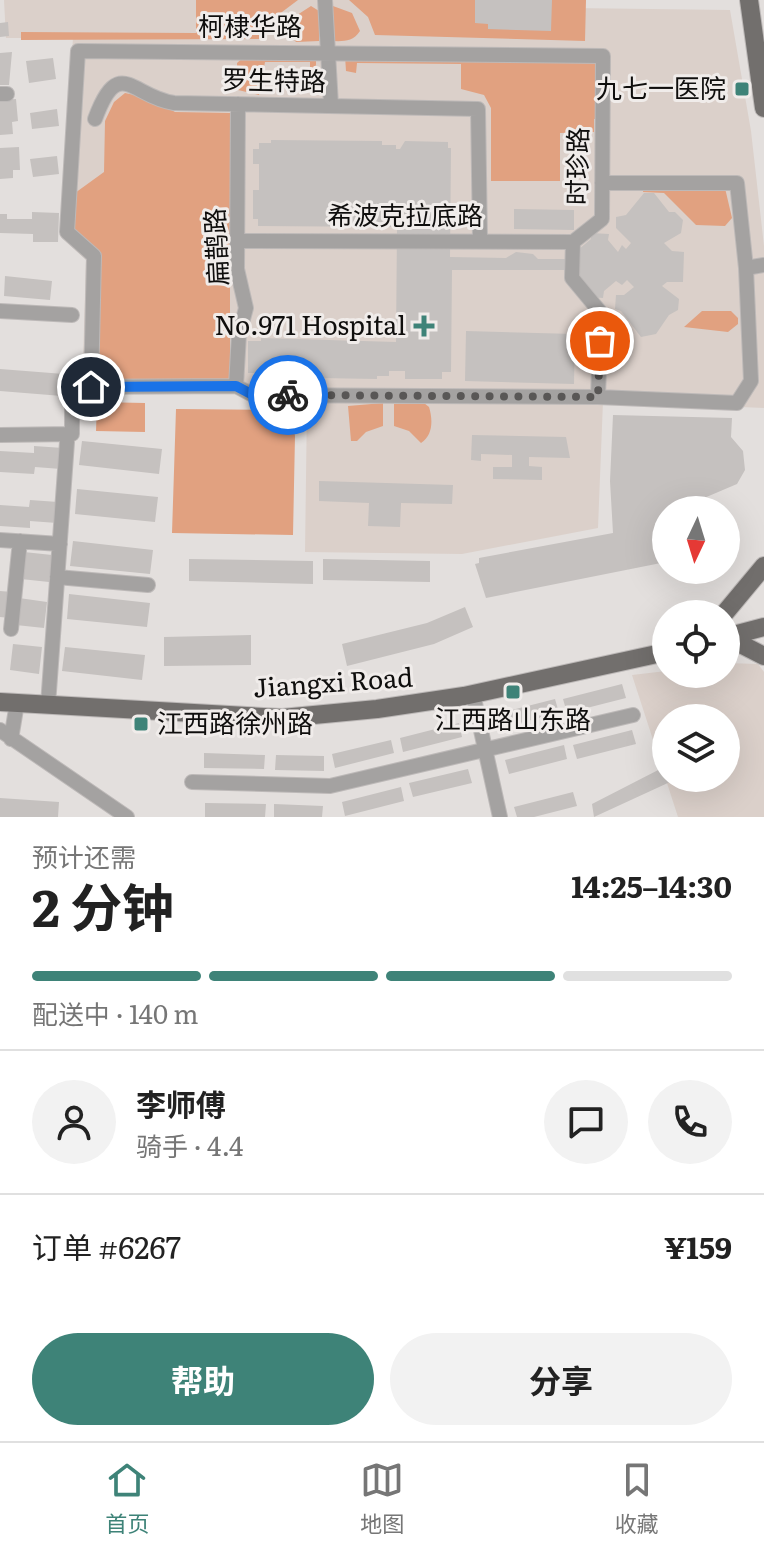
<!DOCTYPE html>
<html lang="zh">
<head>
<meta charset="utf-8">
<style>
	:root { --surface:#fff; --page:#f2f2f2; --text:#222; --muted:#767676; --line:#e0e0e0; --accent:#3e8378 }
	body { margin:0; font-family:Literata,"Noto Sans SC",serif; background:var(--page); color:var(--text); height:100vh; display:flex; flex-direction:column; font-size:30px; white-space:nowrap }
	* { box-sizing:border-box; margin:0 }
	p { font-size:26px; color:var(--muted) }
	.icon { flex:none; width:44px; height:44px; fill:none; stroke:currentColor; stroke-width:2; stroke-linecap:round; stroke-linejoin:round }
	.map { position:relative; height:817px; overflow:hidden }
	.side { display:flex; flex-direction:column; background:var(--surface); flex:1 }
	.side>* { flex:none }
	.needle { width:52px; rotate:184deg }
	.controls { position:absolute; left:652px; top:496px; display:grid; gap:16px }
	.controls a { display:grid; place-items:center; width:88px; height:88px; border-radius:50%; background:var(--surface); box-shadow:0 8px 32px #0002; font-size:40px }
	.pin { position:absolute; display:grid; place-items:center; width:68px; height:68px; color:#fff; margin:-34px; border:4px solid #fff; border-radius:50%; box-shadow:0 2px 8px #0007 }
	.courier { position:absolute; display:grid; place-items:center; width:80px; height:80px; margin:-40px; border:6px solid #1a73e8; border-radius:50%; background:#fff; color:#222; box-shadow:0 2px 10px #0007 }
	.summary em { font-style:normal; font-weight:700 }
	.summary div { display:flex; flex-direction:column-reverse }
	.summary { display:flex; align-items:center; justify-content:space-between; height:136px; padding:0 32px }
	h1 { font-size:52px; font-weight:700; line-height:60px }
	.bar { display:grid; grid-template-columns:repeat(4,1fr); gap:12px 8px; align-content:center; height:96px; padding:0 32px }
	.bar i { height:10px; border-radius:6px; background:var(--line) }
	.bar .selected { background:var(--accent) }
	.bar p { grid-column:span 4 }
	.line { display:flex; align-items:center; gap:20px; padding:0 32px; border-top:2px solid var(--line) }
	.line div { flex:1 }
	.round { display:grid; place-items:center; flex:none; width:84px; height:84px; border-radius:42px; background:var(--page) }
	.button { display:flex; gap:16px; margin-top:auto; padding:16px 32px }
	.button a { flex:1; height:92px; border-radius:48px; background:var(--accent); color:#fff; font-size:32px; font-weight:700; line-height:92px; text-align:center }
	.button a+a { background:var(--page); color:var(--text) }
	.tabs { display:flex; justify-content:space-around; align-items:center; height:112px; border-top:2px solid var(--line); background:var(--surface); font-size:22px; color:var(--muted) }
	.tabs a { display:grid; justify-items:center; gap:4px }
	.tabs .selected { color:var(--accent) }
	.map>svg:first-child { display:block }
</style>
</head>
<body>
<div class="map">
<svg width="764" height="817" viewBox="0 0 764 817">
	<rect width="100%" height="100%" fill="#e3dfdd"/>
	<path fill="#dbd0ca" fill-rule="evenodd" d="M 4,0 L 570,0 L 571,8 L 730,10 L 751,131 L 764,246 L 764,408 L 603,401 L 598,528 L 462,554 L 305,552 L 307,404 L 257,403 L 231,392 L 82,394 L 86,260 L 60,236 L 73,38 L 6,38 Z
		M 726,663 L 758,664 L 764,672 L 764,817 L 678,817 L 632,675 L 666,671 L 666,674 L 726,674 ZM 666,718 L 726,718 L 726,778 L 666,778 Z"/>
	<path fill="#e1a180" d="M 196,0 L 298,0 L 266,24 L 262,39 L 21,40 L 21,32 L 196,33 Z
		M 349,0 L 586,0 L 585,41 L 375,35 L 368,17 Z
		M 311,6 L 319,11 L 319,41 L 296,42 L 290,35 L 291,19 Z
		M 333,6 L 352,13 L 360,31 C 352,43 342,41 329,41 L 329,9 Z
		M 246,55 L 316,56 L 316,70 L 310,71 L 310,62 L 265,62 L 259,95 L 238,90 L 237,63 Z
		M 345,56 L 599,59 L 599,119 L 594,119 L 594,132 L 560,133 L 560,181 L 491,181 L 491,108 L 484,95 L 461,89 L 461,64 L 357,63 L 356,73 L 346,71 Z
		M 125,93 L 149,98 L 175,112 L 230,113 L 230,380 L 96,382 L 101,253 L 72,229 L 75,193 L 104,172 L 105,121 L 114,102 Z
		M 644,185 L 725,188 L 732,218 L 725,226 L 696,225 L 664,193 L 643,192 Z
		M 702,311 L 731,311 L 738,318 L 738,324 L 728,332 L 684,327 Z
		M 97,402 L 145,403 L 145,432 L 96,431 Z
		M 383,403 L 383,426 L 366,432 L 357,441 L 351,441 L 348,406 Z
		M 424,403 L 429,407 C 433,420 433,435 421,443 L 409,431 L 394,426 L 394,404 Z
		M 176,409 L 291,410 L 295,436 L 293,535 L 172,533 Z"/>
	<path fill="#c5c1bf" d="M 475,0 L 552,0 L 551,31 L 488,29 L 488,24 L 475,23 Z
		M 8,22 L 9,36 L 0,37 L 0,23 Z
		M 12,52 L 9,85 L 0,85 L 0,53 Z
		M 53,58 L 56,79 L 29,83 L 26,61 Z
		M 16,99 L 18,121 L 12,122 L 13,134 L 0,135 L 0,100 Z
		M 57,109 L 59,126 L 32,129 L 30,113 Z
		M 271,140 L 382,141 L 382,145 L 396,145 L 396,149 L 400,149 L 405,141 L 448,142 L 448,148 L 451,148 L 450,257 L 506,258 L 516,252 L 533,254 L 538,259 L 579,259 L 579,249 L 591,239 L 591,233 L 609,234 L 608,240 L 618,252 L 622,245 L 626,249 L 631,243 L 616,228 L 616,217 L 626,215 L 644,193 L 654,193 L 669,212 L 675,212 L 683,220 L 681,233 L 664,243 L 672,251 L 684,252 L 683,282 L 667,282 L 662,286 L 679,299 L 678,310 L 669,315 L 656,334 L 641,337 L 621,311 L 615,309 L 616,295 L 624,295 L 634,287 L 627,280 L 622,285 L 616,281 L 604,291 L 603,298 L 589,297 L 578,280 L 579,270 L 452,270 L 451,372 L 442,372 L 442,379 L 405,379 L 405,371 L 389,371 L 389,376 L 377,376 L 377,379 L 261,377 L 261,373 L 248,373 L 248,341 L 261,341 L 261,338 L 396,342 L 397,227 L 258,226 L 258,219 L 253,219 L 253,190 L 259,190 L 259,164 L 253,164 L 253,149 L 259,149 L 259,143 L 271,143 Z
		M 19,147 L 20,170 L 13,170 L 13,178 L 0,179 L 0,148 Z
		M 57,156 L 59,174 L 33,177 L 30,159 Z
		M 514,209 L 574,210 L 574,230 L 514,229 Z
		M 32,212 L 59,213 L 58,242 L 33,242 L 33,234 L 0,233 L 0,214 L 7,214 L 7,219 L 32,219 Z
		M 5,276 L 52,281 L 50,300 L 4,296 Z
		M 466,331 L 575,334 L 574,384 L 465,381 Z
		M 0,369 L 64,374 L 62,396 L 0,391 Z
		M 613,415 L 732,418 L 731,437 L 743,451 L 745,470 L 737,484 L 697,501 L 689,510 L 666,510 L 666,562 L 486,598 L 475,564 L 479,563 L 479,558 L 613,533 L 610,481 Z
		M 472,435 L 566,437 L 570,458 L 529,457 L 529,466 L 542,467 L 542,480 L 493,479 L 493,467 L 512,467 L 512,455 L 481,454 L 481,461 L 471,460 Z
		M 82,441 L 162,449 L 159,474 L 79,465 Z
		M 34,446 L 63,448 L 61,469 L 35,467 L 34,474 L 0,472 L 0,451 L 34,453 Z
		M 319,481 L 453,485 L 452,504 L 401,503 L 400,527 L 368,526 L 369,503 L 319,501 Z
		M 77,489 L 158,497 L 155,522 L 75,514 Z
		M 30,500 L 58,502 L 57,523 L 30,521 L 30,528 L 0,526 L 0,505 L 29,507 Z
		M 73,541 L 153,550 L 150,574 L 70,566 Z
		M 24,552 L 52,555 L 49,582 L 21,579 Z
		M 189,559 L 313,561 L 313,584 L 189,581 Z
		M 323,559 L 430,561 L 430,582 L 323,580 Z
		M 0,591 L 12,592 L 10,618 L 0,617 Z
		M 69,594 L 150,603 L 147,627 L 67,619 Z
		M 19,598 L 47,602 L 44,628 L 16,625 Z
		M 465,607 L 473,627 L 434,644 L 347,666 L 342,644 L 427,623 Z
		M 251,635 L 251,665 L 164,666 L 164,637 Z
		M 13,644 L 42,647 L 39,674 L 10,670 Z
		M 65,647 L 145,655 L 142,680 L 62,671 Z
		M 622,684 L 626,698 L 567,713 L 563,699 Z
		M 555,699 L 559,713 L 500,728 L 496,714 Z
		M 459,723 L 462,737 L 403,752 L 400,738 Z
		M 632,730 L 636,744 L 577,759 L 573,745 Z
		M 391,740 L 394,753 L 335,768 L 332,754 Z
		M 564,745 L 567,759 L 509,774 L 505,760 Z
		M 204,753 L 265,755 L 264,769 L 204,768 Z
		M 276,755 L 324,756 L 324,771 L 275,770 Z
		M 666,766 L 666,778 L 670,782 L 594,817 L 592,804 Z
		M 468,769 L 472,783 L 413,797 L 409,783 Z
		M 401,787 L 404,801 L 345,816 L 342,802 Z
		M 573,792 L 577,806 L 534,817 L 517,817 L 514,807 Z
		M 0,798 L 59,802 L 58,817 L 0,817 Z
		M 205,803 L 266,804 L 265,817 L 205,817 Z
		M 274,804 L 323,806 L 322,817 L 274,817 Z"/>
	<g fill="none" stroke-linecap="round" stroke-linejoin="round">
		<g stroke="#bdb9b8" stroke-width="16">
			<path id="minor" d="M 325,0 L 331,105
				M 0,94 L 7,94
				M 95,119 C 119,54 132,97 174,103 L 478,109 L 480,240
				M 238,241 L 573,242
				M 746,268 L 764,265
				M 0,311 L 72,315
				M 236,386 L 239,334 L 246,308 L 237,269 L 238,104
				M 91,387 L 94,256 L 67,232 L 78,51 L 603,56 L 602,219 L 573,242 L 572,278 L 601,313 L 598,397
				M 0,435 L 72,434 L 72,387 L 236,386 L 253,395 L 598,397 L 737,403 L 751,381 L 746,268 L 737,183 L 602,183
				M 0,540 L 60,544
				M 57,577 L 148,585
				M 11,629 L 20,541
				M 473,694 L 500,817
				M 48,705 L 67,442
				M 0,730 L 127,817
				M 11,739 L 17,703
				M 192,782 L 330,786 L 633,715"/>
		</g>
		<g stroke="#bdb9b8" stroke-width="20">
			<path id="major" d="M 749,0 L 764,108
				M 724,614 L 764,566
				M 726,637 L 764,627
				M 727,637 L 764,656
				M 0,702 L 282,718 L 377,709 L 464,696 L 666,652"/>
		</g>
		<use href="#minor" stroke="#a4a2a1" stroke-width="14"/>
		<use href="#major" stroke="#726f6d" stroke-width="18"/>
	</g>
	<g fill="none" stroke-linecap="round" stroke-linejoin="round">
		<path stroke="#595756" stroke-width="8" stroke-dasharray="0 14.4" d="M 288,395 L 598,397 L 600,341"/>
		<path stroke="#1a73e8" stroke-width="10" d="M 91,387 L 236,386 L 253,395 L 288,395"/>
	</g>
	<g fill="#3e8378" stroke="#f0ecea" stroke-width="3">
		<rect x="734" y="81" width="16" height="16" rx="4"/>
		<path d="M420 314h8v8h8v8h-8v8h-8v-8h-8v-8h8z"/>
		<rect x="505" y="684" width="16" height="16" rx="4"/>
		<rect x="133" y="716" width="16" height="16" rx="4"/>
	</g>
	<g text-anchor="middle" stroke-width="6" stroke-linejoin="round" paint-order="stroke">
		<g font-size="26" fill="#0f0e0d" stroke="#f0ecea">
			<text x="250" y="36">柯棣华路</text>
			<text transform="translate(274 81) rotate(1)" y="9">罗生特路</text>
			<text transform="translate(578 166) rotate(-89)" y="9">时珍路</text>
			<text x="405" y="225">希波克拉底路</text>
			<text transform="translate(217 247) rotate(-93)" y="9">扁鹊路</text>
			<text transform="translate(333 683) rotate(-4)" y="9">Jiangxi Road</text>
		</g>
		<g font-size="26" fill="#0f0e0d" stroke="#f0ecea" text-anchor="end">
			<text x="726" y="98">九七一医院</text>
			<text x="406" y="335">No.971 Hospital</text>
			<text x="513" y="729" text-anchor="middle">江西路山东路</text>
			<text x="157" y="733" text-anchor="start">江西路徐州路</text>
		</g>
	</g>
</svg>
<div class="controls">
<a><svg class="needle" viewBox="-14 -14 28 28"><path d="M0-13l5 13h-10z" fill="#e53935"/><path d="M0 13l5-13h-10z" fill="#767676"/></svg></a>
<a><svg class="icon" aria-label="locate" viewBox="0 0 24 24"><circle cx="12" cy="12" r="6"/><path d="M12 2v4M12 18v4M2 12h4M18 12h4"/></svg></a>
<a><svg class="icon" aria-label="layers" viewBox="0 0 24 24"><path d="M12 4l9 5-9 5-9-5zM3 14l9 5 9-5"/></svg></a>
</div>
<div class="pin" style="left:600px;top:341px;background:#ea580c"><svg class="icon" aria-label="bag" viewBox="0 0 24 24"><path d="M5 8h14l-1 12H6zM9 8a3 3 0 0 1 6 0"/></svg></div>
<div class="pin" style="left:91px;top:387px;background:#1f2937"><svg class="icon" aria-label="home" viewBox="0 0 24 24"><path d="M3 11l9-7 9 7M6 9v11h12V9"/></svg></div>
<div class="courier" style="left:288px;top:395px"><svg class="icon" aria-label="bike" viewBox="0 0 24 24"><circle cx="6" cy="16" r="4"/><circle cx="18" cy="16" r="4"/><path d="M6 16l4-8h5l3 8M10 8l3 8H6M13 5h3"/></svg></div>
</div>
<section class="side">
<div class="summary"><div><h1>2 分钟</h1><p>预计还需</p></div><em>14:25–14:30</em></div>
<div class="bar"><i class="selected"></i><i class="selected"></i><i class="selected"></i><i></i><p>配送中 · 140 m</p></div>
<div class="line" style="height:144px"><a class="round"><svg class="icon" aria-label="person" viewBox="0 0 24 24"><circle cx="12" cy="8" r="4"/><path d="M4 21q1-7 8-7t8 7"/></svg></a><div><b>李师傅</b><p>骑手 · 4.4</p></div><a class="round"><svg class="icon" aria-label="chat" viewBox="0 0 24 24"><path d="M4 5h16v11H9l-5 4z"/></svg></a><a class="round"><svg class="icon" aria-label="phone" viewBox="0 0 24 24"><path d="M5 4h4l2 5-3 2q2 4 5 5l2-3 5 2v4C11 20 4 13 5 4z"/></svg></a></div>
<div class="line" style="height:104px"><div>订单 #6267</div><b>¥159</b></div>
<div class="button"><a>帮助</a><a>分享</a></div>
</section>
<nav class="tabs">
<a class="selected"><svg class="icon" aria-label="home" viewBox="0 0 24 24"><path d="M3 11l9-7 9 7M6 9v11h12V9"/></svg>首页</a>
<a><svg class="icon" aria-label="map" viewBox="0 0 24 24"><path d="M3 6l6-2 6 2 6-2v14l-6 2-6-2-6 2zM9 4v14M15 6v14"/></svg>地图</a>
<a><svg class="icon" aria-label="saved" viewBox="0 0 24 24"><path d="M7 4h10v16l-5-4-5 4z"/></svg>收藏</a>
</nav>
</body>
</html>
